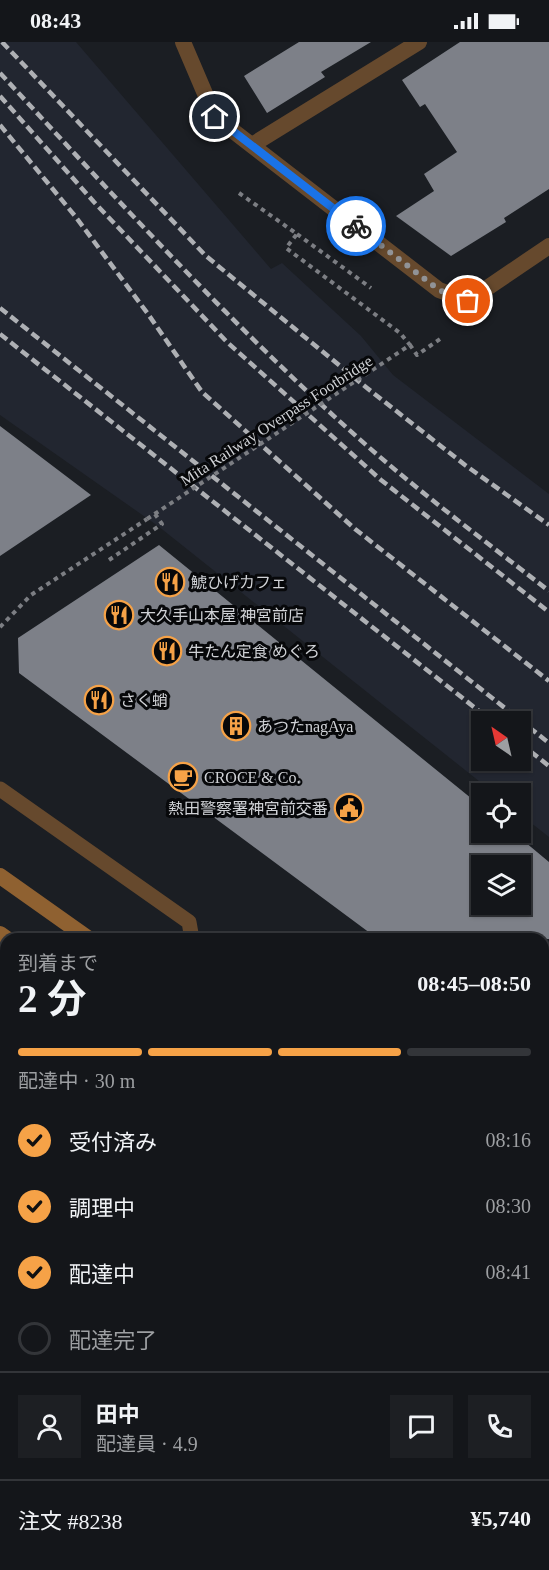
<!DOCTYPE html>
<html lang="ja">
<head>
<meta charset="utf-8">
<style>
	:root { --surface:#14161a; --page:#1d1f23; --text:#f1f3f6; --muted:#9d9fa2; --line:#333539; --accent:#f6a247 }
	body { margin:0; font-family:"Times New Roman","Noto Sans JP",serif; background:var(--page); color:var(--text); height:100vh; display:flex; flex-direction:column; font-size:22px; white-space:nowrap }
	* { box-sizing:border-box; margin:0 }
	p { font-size:20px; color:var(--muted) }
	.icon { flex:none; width:33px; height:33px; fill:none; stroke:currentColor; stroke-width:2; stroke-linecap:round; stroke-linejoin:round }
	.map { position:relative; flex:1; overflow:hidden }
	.side { position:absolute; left:0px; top:891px; width:549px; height:638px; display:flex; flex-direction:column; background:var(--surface); border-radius:18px 18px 0 0; box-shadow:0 2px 4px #0004,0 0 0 2px var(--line) }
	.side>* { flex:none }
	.needle { width:39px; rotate:326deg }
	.buttons { position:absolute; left:471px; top:669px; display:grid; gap:12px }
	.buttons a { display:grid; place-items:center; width:60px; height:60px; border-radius:0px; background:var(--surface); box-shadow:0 2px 4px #0004,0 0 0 2px var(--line); font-size:30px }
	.pin { position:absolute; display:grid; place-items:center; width:51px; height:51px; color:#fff; margin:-26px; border:3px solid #fff; border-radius:50%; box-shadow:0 2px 6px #0007 }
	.courier { position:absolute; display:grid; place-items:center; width:60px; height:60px; margin:-30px; border:4px solid #1a73e8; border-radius:50%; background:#fff; color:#222; box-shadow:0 2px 8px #0007 }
	.summary em { font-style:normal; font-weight:700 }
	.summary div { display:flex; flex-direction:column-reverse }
	.summary { display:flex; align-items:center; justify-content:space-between; height:102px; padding:0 18px }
	h1 { font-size:39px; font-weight:700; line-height:45px }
	.bar { display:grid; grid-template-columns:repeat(4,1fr); gap:9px 6px; align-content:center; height:72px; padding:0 18px }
	.bar i { height:8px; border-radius:4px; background:var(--line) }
	.bar .on { background:var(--accent) }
	.bar p { grid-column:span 4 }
	.line { display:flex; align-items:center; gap:15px; padding:0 18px; border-top:2px solid var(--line) }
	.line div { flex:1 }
	.round { display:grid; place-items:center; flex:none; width:63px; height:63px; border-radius:0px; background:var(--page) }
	ol { padding:0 18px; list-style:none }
	li { display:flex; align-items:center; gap:18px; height:66px }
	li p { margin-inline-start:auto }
	li .icon { padding:6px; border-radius:50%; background:var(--accent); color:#111; stroke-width:4 }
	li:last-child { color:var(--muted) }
	li i { width:33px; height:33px; border:3px solid var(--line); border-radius:50% }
	.status { display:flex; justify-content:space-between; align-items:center; height:42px; padding:0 30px; background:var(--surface); direction:ltr }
	.status svg { height:16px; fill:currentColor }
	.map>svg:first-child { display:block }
</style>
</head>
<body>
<div class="status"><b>08:43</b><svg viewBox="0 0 49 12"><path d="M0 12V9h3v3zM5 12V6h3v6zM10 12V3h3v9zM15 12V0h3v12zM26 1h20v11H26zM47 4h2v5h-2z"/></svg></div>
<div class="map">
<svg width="549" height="1528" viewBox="0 0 549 1528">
	<rect width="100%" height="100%" fill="#1b1e23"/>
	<path fill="#222630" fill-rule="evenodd" d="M 0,0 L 76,0 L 271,227 L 282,221 L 361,294 L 393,333 L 549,452 L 549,795 L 521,773 L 520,752 L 494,751 L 158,484 L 0,373 ZM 482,680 L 520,680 L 520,718 L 482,718 Z"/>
	<path fill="#34405c" d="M 0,960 L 6,964 L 6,1051 L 0,1048 Z
		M 543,1402 L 549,1410 L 549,1528 L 479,1528 L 478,1523 L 543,1522 Z
		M 261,1522 L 376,1522 L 377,1525 L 372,1528 L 259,1528 Z"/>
	<path fill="#7d8088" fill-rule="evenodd" d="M 299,0 L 371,0 L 321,30 L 325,35 L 267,71 L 244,34 Z
		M 460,0 L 549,0 L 549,147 L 504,176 L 506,180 L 451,214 L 396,174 L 434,149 L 424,132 L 457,110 L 425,62 L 420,65 L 402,38 Z
		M 0,384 L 91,453 L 0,514 Z
		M 159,503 L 482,765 L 482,790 L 513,790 L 549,820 L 549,897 L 378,897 L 19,631 L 18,596 ZM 482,824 L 520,824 L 520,862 L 482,862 Z"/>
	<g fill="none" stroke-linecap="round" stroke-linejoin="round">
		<path stroke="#7c7e83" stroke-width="4" stroke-dasharray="4.5 4.5" stroke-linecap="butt" d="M 239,151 L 297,192 L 286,206 L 400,291 L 410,303
			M 297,192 L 371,246
			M 109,518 L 162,482 L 155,472
			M 0,585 L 31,553 L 147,477"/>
		<path stroke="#66492d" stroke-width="15" d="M 0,747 L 189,880 L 192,897
			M 0,1073 L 6,1076
			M 0,1163 L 6,1162
			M 0,1461 L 6,1472
			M 35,1522 L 38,1528
			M 412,1522 L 422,1528
			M 232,1528 L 233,1522"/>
		<path stroke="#66492d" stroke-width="16" d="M 252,103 L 419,0
			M 543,1028 L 549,1032"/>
		<path stroke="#66492d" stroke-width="16" d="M 183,0 L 215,75 L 439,248 L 468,259 L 549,204"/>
		<path stroke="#8f6131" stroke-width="16" d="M 0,834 L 89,897
			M 0,892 L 7,897
			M 543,1244 L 549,1250
			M 543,1324 L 549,1331"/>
		<path stroke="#aeb0b4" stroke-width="4.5" stroke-dasharray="9 4.5" stroke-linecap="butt" d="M 2,0 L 206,214 L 367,346 L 465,423 L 549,483
			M 0,31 C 112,152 224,275 347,386 C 411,444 481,496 549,549
			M 0,54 L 94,160 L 227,300 L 381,438 L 549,570
			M 0,83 L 75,174 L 148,272 L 202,350 L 355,487 L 549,639
			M 0,266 L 549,701
			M 0,292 L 493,680
			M 520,701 L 549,724"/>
		<path stroke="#7c7e83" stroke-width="4" stroke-dasharray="4.5 4.5" stroke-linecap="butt" d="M 147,477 L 410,303 L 417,313 L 440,297"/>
	</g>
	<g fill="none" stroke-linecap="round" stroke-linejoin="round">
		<path stroke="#919397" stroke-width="6" stroke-dasharray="0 10.8" d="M 356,184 L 439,248 L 468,259"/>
		<path stroke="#1a73e8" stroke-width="8" d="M 215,75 L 356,184"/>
	</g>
	<defs>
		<g id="restaurant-ring" transform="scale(1.5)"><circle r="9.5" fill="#07080a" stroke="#f6a247" stroke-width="1.5"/><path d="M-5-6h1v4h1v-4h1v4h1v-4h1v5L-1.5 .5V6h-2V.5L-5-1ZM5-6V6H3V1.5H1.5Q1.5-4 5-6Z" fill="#f6a247"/></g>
		<g id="building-ring" transform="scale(1.5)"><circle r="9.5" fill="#07080a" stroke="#f6a247" stroke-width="1.5"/><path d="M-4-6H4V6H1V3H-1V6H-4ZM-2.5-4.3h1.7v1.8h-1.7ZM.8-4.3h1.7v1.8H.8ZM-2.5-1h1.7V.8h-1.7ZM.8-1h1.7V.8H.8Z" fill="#f6a247"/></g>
		<g id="cafe-ring" transform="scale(1.5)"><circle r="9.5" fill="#07080a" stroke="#f6a247" stroke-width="1.5"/><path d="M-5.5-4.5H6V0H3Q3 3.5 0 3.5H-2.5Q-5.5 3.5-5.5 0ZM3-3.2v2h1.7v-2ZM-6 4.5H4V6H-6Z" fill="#f6a247"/></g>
		<g id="civic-ring" transform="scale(1.5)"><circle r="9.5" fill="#07080a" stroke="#f6a247" stroke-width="1.5"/><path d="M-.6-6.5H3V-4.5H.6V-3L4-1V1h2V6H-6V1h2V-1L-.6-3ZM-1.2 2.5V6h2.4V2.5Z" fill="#f6a247"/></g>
	</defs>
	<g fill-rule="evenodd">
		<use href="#restaurant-ring" x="170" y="540"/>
		<use href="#restaurant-ring" x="119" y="573"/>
		<use href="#restaurant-ring" x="167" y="609"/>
		<use href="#restaurant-ring" x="99" y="658"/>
		<use href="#building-ring" x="236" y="684"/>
		<use href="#cafe-ring" x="183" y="735"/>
		<use href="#civic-ring" x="349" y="766"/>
	</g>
	<g text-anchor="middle" stroke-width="6" stroke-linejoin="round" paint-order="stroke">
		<g font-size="16" fill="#d0d2d6" stroke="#07080a">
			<text transform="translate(276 378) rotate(-33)" y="6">Mita Railway Overpass Footbridge</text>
		</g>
		<g font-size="16" fill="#d0d2d6" stroke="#07080a" text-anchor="start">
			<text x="191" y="546">鯱ひげカフェ</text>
			<text x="140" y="579">大久手山本屋 神宮前店</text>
			<text x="188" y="615">牛たん定食 めぐろ</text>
			<text x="120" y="664">さく蛸</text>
			<text x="257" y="690">あつたnagAya</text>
			<text x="204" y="741">CROCE &amp; Co.</text>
			<text x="328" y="772" text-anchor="end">熱田警察署神宮前交番</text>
		</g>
	</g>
</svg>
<div class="buttons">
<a><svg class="needle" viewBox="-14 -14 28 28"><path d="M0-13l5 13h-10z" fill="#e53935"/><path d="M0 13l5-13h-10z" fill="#9d9fa2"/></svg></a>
<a><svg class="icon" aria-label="locate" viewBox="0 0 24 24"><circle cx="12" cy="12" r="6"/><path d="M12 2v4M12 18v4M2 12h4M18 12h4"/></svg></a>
<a><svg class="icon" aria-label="layers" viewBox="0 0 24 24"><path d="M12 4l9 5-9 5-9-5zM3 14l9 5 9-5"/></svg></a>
</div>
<div class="pin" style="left:468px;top:259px;background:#ea580c"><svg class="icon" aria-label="bag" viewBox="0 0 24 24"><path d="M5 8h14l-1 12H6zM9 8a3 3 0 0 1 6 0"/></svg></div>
<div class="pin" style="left:215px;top:75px;background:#1f2937"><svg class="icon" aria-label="home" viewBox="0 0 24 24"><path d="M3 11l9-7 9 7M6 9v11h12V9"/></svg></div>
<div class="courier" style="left:356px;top:184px"><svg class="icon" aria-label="bike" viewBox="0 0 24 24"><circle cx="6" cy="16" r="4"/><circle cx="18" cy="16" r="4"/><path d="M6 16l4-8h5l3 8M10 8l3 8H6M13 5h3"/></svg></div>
<section class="side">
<div class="summary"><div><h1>2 分</h1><p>到着まで</p></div><em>08:45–08:50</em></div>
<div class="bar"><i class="on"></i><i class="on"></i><i class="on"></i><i></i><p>配達中 · 30 m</p></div>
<ol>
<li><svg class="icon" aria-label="check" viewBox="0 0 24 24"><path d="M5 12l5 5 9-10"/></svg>受付済み<p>08:16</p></li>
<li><svg class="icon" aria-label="check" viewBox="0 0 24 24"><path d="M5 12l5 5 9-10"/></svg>調理中<p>08:30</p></li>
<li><svg class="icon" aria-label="check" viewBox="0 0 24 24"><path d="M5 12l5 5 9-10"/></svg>配達中<p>08:41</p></li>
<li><i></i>配達完了</li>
</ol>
<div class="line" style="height:108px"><a class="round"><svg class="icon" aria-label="person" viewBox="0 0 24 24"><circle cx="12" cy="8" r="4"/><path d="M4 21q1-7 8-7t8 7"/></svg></a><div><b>田中</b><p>配達員 · 4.9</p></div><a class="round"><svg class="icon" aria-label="chat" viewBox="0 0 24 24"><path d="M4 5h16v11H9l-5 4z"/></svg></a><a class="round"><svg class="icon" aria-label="phone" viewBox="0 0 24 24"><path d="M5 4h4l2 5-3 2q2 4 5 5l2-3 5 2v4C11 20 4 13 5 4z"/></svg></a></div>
<div class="line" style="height:78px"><div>注文 #8238</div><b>¥5,740</b></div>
</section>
</div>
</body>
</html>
